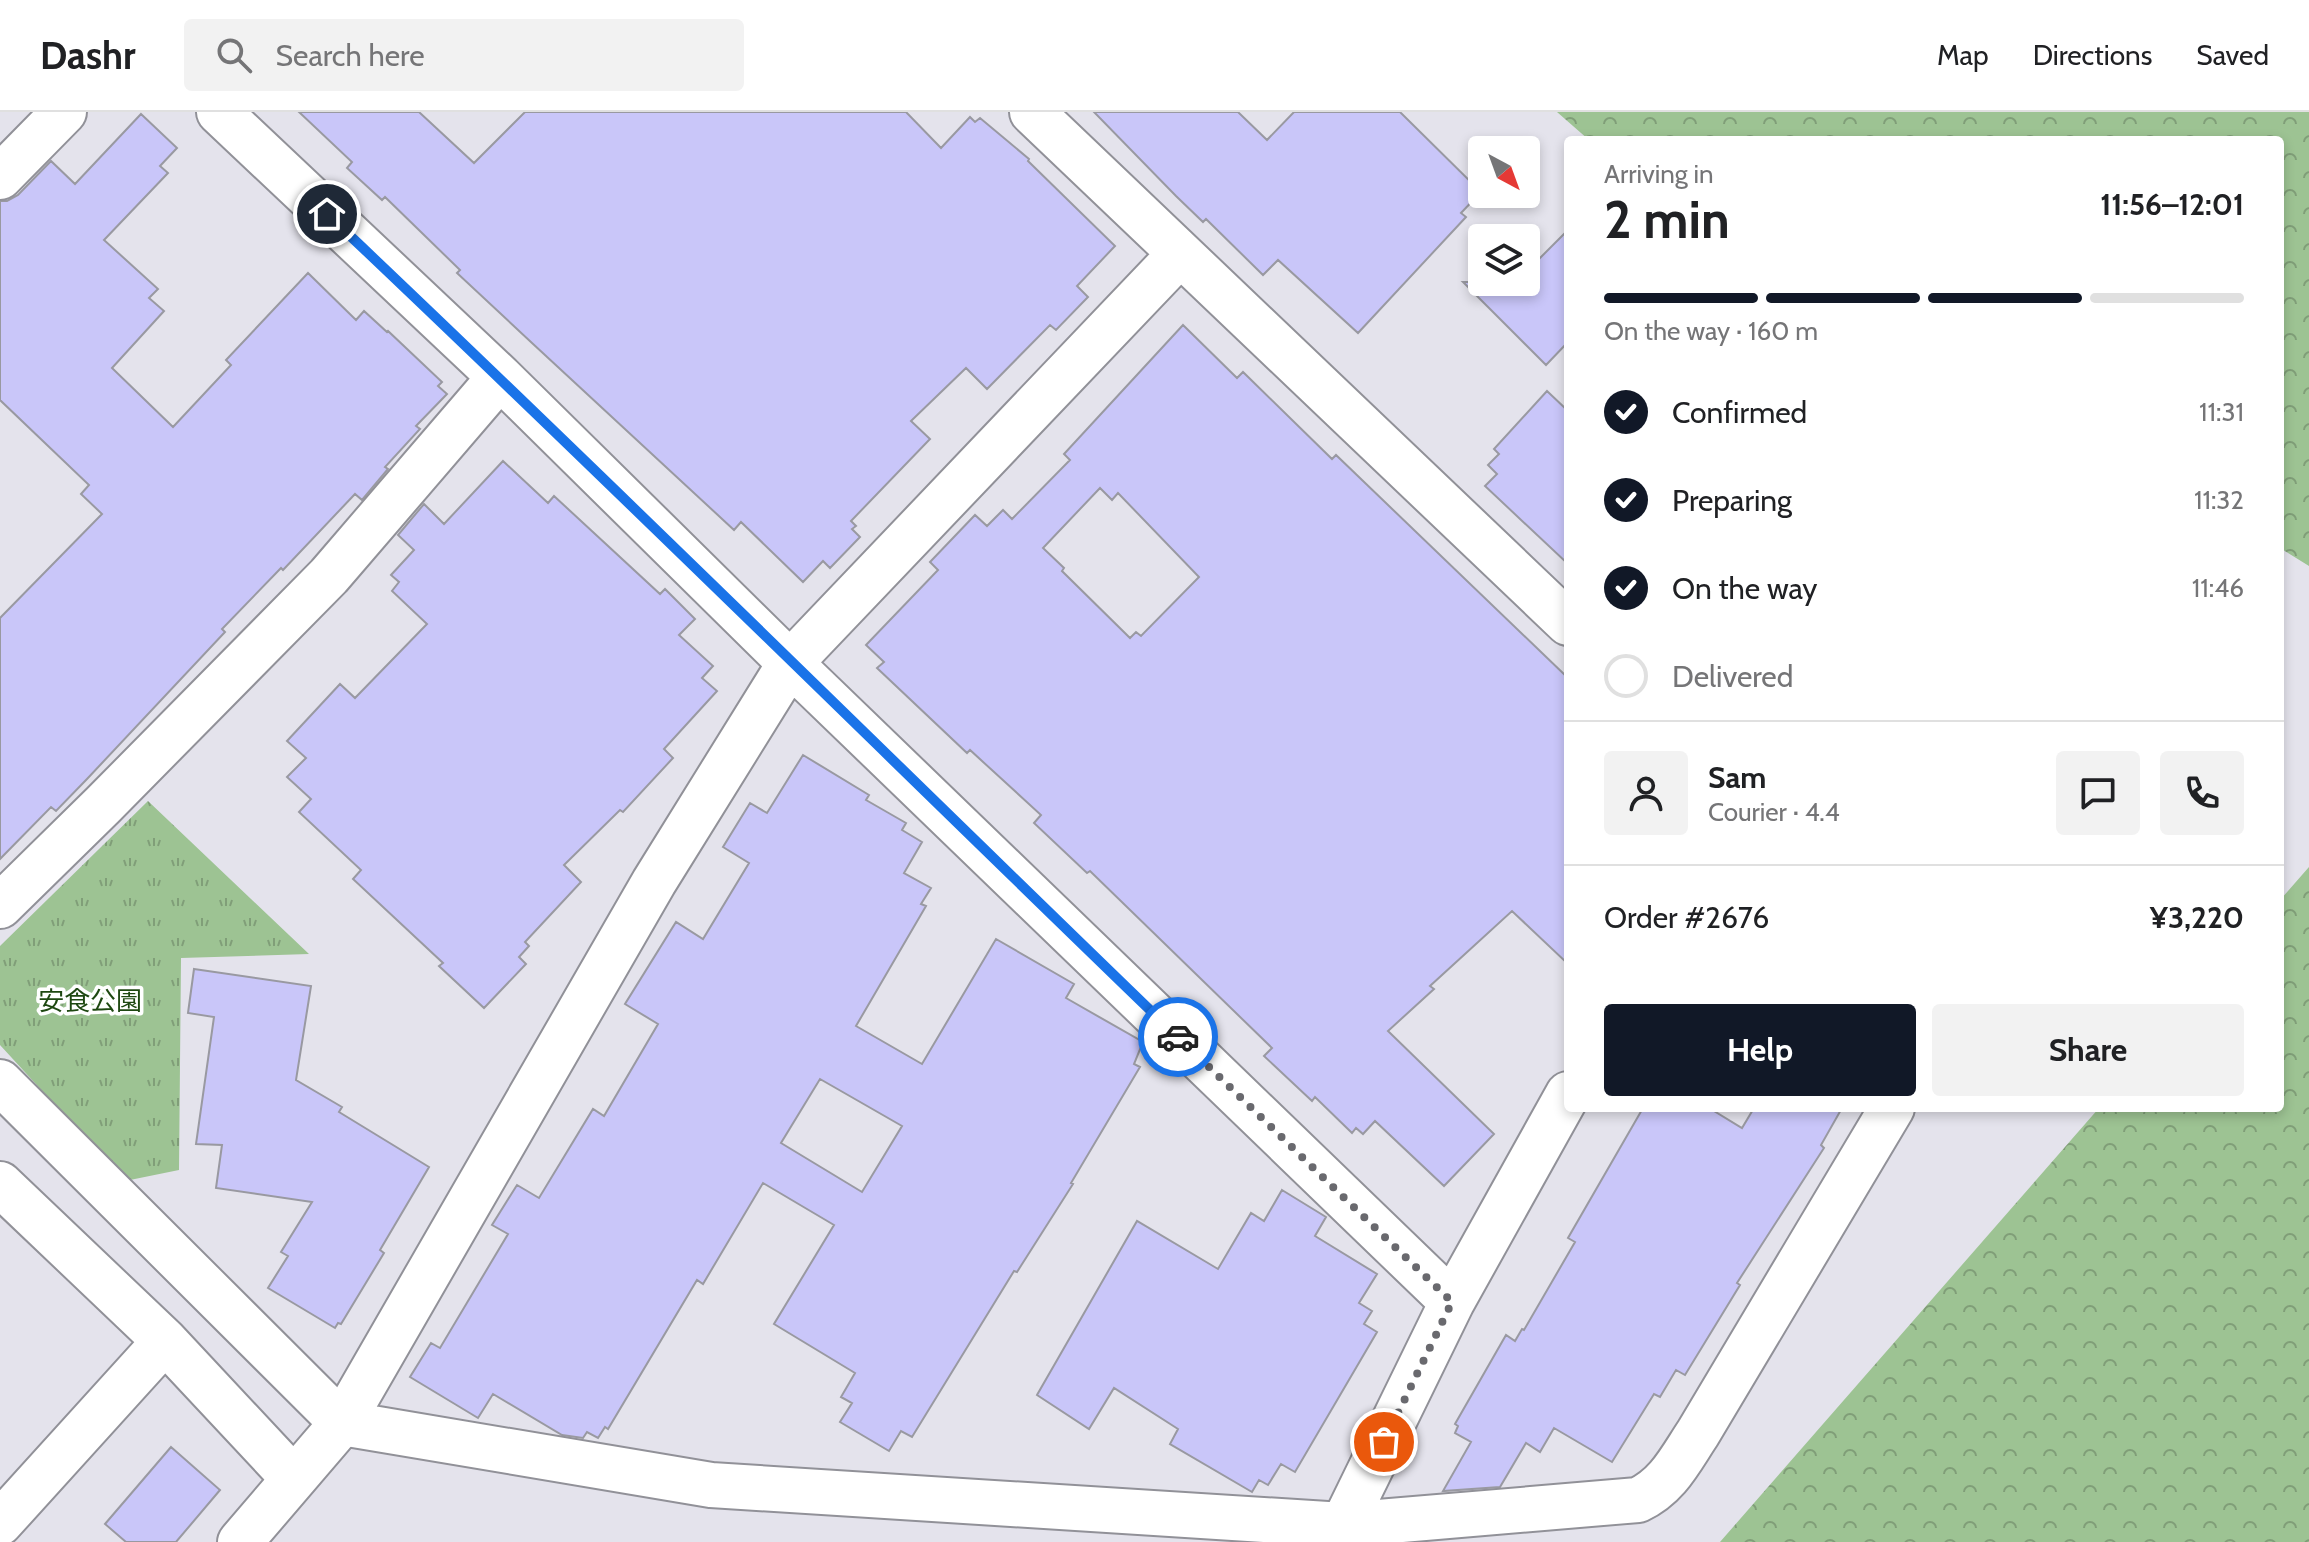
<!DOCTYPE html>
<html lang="en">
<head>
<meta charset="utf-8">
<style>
	:root { --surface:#fff; --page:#f2f2f2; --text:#202124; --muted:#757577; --line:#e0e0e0; --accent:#111827 }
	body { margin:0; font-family:Cabin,"Noto Sans JP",sans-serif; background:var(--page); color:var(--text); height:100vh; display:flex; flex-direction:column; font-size:30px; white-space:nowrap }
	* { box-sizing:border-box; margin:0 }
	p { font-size:26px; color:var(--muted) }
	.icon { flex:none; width:44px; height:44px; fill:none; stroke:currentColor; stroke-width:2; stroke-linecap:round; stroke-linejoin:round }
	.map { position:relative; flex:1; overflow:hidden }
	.panel { position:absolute; left:1564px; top:24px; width:720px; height:976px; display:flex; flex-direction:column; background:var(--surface); border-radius:8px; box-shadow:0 4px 12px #0003 }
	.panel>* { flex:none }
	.needle { width:52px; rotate:139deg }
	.tools { position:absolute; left:1468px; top:24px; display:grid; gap:16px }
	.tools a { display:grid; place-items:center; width:72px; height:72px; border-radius:8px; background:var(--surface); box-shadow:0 4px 12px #0003; font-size:40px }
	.pin { position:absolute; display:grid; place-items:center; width:68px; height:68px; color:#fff; margin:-34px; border:4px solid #fff; border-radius:50%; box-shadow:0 2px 8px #0007 }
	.courier { position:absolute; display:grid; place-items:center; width:80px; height:80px; margin:-40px; border:6px solid #1a73e8; border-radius:50%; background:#fff; color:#222; box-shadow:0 2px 10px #0007 }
	.headline em { font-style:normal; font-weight:800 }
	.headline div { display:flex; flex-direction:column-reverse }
	.headline { display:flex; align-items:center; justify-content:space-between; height:136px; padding:0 40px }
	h1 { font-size:52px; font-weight:800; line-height:60px }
	.bar { display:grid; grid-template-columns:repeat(4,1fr); gap:12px 8px; align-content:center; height:96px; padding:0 40px }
	.bar i { height:10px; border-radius:6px; background:var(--line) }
	.bar .active { background:var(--accent) }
	.bar p { grid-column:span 4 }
	.line { display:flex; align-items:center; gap:20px; padding:0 40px; border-top:2px solid var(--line) }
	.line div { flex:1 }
	.round { display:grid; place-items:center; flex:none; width:84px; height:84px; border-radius:8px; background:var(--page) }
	ol { padding:0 40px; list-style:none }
	li { display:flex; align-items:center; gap:24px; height:88px }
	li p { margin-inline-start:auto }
	li .icon { padding:8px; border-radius:50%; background:var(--accent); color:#fff; stroke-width:4 }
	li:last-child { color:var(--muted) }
	li i { width:44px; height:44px; border:4px solid var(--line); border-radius:50% }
	.primary-button { display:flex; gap:16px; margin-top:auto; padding:16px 40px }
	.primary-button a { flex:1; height:92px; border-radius:8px; background:var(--accent); color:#fff; font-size:32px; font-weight:800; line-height:92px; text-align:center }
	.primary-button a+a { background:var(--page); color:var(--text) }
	header { display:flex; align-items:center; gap:48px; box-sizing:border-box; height:112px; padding:0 40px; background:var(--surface); border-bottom:2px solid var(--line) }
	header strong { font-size:38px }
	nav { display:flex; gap:44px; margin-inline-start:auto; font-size:28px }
	.search { width:560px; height:72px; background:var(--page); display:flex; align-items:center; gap:20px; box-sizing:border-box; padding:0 28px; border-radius:8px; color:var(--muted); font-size:30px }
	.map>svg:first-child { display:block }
</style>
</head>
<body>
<header>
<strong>Dashr</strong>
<div class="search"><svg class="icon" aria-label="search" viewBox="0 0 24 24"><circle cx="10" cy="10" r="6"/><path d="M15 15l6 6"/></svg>Search here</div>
<nav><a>Map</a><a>Directions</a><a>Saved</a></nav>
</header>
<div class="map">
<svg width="2309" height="1430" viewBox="0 0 2309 1430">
	<defs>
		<pattern id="forest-crowns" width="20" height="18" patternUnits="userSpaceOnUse" patternTransform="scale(2)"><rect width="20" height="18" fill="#9dc393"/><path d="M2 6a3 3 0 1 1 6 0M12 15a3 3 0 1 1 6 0" fill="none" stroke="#809e78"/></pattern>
		<pattern id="park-tufts" width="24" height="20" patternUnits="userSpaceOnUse" patternTransform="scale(2)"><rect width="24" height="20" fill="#9dc393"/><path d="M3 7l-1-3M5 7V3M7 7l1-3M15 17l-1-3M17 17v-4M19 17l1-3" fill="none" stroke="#809e78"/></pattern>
	</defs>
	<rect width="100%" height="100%" fill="#e4e3ec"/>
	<path fill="url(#forest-crowns)" d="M 1557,0 L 2309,0 L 2309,454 L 2280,436 L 2280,28 L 1589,28 Z
		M 2309,755 L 2309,1430 L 1720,1430 L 2099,996 L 2280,996 L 2280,788 Z"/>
	<path fill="url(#park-tufts)" d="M 148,689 L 309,842 L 181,846 L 179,1058 L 125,1069 L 0,933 L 0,834 Z"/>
	<path fill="#c9c6f9" stroke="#9999a1" stroke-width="2" fill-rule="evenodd" d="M 299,0 L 419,0 L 474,51 L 525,0 L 906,0 L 941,36 L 970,5 L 975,10 L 980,6 L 1029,47 L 1028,49 L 1115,134 L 1077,174 L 1088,185 L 1056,218 L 1050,213 L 987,277 L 966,256 L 911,309 L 930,327 L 851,409 L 856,414 L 852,417 L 860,425 L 830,456 L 823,449 L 803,470 L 741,410 L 734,418 L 532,231 L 457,161 L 460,158 L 385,85 L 382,88 L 347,56 L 352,50 Z
		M 1094,0 L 1238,0 L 1267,28 L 1294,0 L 1400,0 L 1481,80 L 1461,101 L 1466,105 L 1358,221 L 1278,148 L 1263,163 L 1206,107 L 1203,110 L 1176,84 Z
		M 141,2 L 177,36 L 160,54 L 168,61 L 104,128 L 158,177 L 149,186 L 164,199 L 112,256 L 173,315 L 231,253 L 226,248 L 308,161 L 356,208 L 364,199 L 387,220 L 388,219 L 442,270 L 438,274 L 447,282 L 416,314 L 420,317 L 385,355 L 388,357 L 362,388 L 355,382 L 283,458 L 281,456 L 222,517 L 225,520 L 87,667 L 56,699 L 51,695 L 0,747 L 0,506 L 102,402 L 81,382 L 89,373 L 0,288 L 0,89 L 7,89 L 18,83 L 51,49 L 75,72 Z
		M 1568,118 L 1568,230 L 1546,253 L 1463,170 L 1526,170 L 1526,160 Z
		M 1183,213 L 1237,266 L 1243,260 L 1332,347 L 1336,343 L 1568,566 L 1568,852 L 1512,799 L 1430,874 L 1434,877 L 1388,919 L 1494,1022 L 1444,1074 L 1375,1009 L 1363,1022 L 1356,1016 L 1352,1021 L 1315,985 L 1312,989 L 1264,944 L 1272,936 L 1090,759 L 1087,761 L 1034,711 L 1041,703 L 970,638 L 967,641 L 877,556 L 884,550 L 866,533 L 938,458 L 930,450 L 975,403 L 987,414 L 1003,398 L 1012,407 L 1070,348 L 1064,342 ZM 1100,376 L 1112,388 L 1118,381 L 1199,465 L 1141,524 L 1136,520 L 1130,526 L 1062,459 L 1064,456 L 1043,436 Z
		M 1547,279 L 1568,299 L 1568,452 L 1485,374 L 1497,362 L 1488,353 L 1499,342 L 1494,337 Z
		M 503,349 L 548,391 L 554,384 L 660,482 L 665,477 L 695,507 L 679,523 L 713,554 L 702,566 L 717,579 L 664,637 L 673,646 L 623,700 L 620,698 L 564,753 L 581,770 L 525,830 L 529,834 L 519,845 L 526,852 L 484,896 L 439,854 L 443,851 L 353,767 L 361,758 L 299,700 L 311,687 L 287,665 L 306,646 L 287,629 L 340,572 L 355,586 L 427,512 L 392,479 L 399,470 L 391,463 L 414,438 L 398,423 L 424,392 L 444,412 Z
		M 803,643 L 869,683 L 866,688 L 906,711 L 902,718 L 922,730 L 904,761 L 931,776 L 921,792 L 926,794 L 856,914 L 922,952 L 996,827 L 1074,872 L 1066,886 L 1143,930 L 1134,952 L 1140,955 L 1071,1071 L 1073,1072 L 1017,1160 L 1014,1159 L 912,1325 L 901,1319 L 889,1339 L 840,1310 L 852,1291 L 841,1285 L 855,1261 L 774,1212 L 834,1113 L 763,1071 L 703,1172 L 697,1168 L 608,1317 L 605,1315 L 598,1326 L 587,1320 L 583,1326 L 562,1323 L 493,1282 L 478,1306 L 410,1265 L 431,1231 L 440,1236 L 508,1122 L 492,1113 L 517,1073 L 539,1086 L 593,997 L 604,1004 L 658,912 L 625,892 L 676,810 L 703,827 L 749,751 L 723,735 L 750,691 L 767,701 ZM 820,967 L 902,1014 L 862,1080 L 781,1031 Z
		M 194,857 L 311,874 L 296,968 L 342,995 L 339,1000 L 429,1055 L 380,1138 L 384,1141 L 341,1212 L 338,1211 L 335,1216 L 268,1176 L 288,1144 L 281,1140 L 312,1090 L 216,1076 L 222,1033 L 196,1032 L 214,905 L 188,901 Z
		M 1643,996 L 1709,996 L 1742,1016 L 1754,996 L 1842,996 L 1821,1033 L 1824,1036 L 1737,1171 L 1740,1173 L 1685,1263 L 1676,1258 L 1660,1285 L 1654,1282 L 1612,1350 L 1554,1316 L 1540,1340 L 1526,1331 L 1500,1375 L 1443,1379 L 1471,1330 L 1455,1321 L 1458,1314 L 1455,1312 L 1506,1223 L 1515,1229 L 1522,1217 L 1524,1218 L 1575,1130 L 1568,1126 Z
		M 1282,1078 L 1326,1105 L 1315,1124 L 1377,1162 L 1359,1191 L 1372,1199 L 1364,1212 L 1377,1220 L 1295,1360 L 1281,1352 L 1268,1373 L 1259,1368 L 1252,1380 L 1170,1332 L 1178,1317 L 1114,1276 L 1089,1317 L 1037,1283 L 1137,1109 L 1218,1157 L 1251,1101 L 1264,1109 Z
		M 171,1335 L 220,1378 L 176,1430 L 126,1430 L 105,1412 Z"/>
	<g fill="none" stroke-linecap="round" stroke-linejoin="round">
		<g stroke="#919198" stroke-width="48">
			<path id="minor" d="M 219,0 L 500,265 L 790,551 L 1452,1190
				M 1032,0 L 1568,511
				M 0,65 L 64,0
				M 0,794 L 103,693 L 329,464 L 500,265
				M 0,970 L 342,1311 L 711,1373 L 1343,1413 L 1638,1388 C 1668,1374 1680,1348 1698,1321 L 1892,996
				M 0,1072 L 165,1229 L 293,1366
				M 342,1311 L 654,770 L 790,551 L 1180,142
				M 0,1411 L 165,1229
				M 1343,1413 L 1452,1190 L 1568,982"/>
		</g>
		<g stroke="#919198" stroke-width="48">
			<path id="tertiary" d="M 240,1430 L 342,1311"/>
		</g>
		<use href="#minor" stroke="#fff" stroke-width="44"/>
		<use href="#tertiary" stroke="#fff" stroke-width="44"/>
	</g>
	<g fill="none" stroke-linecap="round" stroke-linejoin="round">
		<path stroke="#69696e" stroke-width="8" stroke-dasharray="0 14.4" d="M 1178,925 L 1452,1190 L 1384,1330"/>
		<path stroke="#1a73e8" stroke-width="10" d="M 327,102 C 614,373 894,651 1178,925"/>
	</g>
	<g text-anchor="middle" stroke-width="7" stroke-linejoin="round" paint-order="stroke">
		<g font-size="26" fill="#1e4811" stroke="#fff">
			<text x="90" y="898">安食公園</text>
		</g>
	</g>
</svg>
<div class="tools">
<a><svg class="needle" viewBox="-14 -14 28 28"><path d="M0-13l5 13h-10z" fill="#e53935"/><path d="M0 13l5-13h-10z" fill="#757577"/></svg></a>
<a><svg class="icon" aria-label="layers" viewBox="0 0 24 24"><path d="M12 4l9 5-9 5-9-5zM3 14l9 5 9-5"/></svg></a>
</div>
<div class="pin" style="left:1384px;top:1330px;background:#ea580c"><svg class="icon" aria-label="bag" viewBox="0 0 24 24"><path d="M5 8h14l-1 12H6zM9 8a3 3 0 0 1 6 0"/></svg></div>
<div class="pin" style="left:327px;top:102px;background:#1f2937"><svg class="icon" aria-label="home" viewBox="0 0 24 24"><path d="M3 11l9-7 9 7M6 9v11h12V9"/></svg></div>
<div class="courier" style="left:1178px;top:925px"><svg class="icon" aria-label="car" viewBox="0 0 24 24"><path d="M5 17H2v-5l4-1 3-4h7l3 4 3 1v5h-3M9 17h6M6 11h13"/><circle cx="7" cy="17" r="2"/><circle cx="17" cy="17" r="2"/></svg></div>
<section class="panel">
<div class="headline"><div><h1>2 min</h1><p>Arriving in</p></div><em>11:56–12:01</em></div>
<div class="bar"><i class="active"></i><i class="active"></i><i class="active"></i><i></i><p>On the way · 160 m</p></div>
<ol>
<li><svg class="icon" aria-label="check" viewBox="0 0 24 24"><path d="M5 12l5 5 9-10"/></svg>Confirmed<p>11:31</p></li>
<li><svg class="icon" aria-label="check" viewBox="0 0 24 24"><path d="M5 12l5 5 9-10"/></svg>Preparing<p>11:32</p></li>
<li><svg class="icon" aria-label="check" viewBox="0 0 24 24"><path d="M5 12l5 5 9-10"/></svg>On the way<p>11:46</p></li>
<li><i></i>Delivered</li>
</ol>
<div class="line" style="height:144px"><a class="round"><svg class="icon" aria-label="person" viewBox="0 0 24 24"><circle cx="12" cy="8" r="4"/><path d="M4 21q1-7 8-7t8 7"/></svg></a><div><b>Sam</b><p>Courier · 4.4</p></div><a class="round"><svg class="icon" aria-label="chat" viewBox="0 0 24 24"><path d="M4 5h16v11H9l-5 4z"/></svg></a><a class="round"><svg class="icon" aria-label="phone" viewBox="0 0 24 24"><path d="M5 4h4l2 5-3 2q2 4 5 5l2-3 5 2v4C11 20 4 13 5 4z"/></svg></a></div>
<div class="line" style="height:104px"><div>Order #2676</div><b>¥3,220</b></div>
<div class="primary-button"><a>Help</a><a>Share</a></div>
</section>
</div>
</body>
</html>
